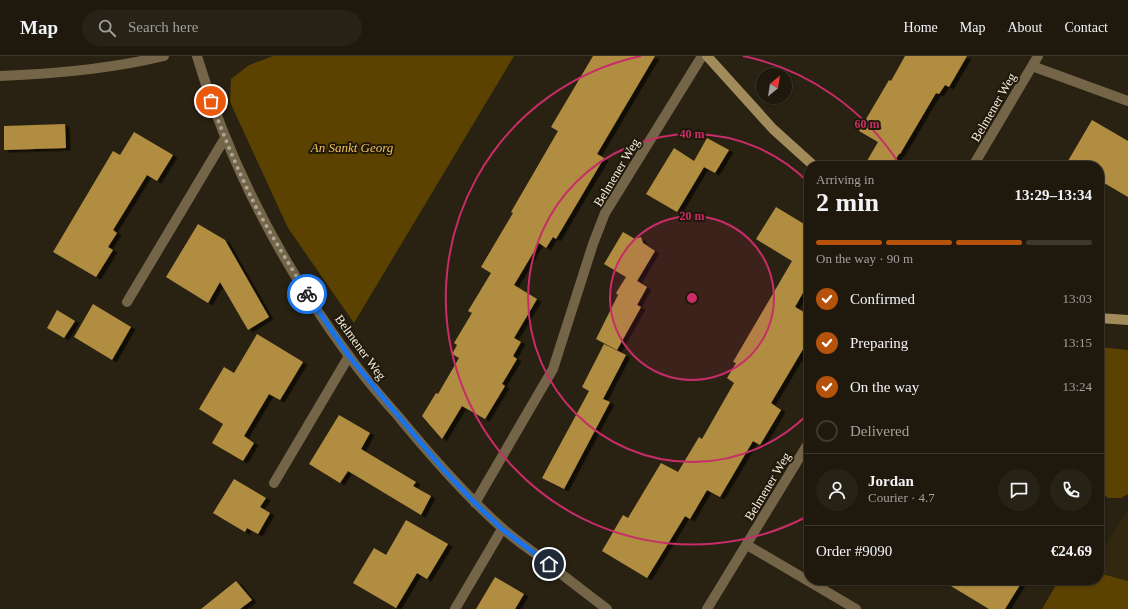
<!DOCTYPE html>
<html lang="en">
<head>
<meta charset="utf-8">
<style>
	:root { --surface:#1f190d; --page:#272216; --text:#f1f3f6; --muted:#a1a09d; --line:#3c382e; --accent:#b45309 }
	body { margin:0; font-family:"Times New Roman",serif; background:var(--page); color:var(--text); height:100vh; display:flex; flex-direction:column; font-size:15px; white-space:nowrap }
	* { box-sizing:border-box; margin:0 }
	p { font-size:13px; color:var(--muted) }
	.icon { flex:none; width:22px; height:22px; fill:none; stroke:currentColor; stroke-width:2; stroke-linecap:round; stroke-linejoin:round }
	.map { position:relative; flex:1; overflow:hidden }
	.sheet { position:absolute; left:804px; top:105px; width:300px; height:424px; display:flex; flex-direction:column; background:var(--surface); border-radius:16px; box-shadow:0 1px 3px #0004,0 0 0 1px var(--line) }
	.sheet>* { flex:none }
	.needle { width:26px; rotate:30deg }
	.buttons { position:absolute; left:756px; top:12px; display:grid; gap:8px }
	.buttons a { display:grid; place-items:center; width:36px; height:36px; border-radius:50%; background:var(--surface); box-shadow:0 1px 3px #0004,0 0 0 1px var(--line); font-size:20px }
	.pin { position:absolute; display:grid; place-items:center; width:34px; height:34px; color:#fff; margin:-17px; border:2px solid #fff; border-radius:50%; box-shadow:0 1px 4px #0007 }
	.courier { position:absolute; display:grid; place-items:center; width:40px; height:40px; margin:-20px; border:3px solid #1a73e8; border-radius:50%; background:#fff; color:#222; box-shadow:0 1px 5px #0007 }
	.head em { font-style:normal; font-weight:700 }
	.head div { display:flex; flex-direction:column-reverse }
	.head { display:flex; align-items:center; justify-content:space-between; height:68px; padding:0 12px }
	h1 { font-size:26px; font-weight:700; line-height:30px }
	.bar { display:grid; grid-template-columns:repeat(4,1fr); gap:6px 4px; align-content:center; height:48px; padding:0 12px }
	.bar i { height:5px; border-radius:3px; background:var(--line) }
	.bar .on { background:var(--accent) }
	.bar p { grid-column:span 4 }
	.line { display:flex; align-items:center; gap:10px; padding:0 12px; border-top:1px solid var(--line) }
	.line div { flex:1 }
	.round { display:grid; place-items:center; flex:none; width:42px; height:42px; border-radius:21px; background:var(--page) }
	ol { padding:0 12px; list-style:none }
	li { display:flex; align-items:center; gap:12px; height:44px }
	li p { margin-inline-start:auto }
	li .icon { padding:4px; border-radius:50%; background:var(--accent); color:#fff; stroke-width:4 }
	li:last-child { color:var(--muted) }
	li i { width:22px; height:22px; border:2px solid var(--line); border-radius:50% }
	header { display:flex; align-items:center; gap:24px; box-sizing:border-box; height:56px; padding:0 20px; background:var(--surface); border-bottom:1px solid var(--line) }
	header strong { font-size:19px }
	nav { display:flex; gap:22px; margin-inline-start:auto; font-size:14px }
	.search { width:280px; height:36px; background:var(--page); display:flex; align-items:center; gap:10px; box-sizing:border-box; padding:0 14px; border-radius:22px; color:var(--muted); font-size:15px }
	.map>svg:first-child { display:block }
</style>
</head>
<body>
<header>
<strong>Map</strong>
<div class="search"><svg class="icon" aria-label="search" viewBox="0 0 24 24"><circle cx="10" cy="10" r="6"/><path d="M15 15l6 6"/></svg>Search here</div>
<nav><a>Home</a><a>Map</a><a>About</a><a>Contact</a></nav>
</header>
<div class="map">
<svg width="1128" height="553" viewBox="0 0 1128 553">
	<defs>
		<filter id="shadow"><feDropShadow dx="4.5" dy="2.5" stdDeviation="0" flood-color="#0009"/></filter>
	</defs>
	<rect width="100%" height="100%" fill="#292111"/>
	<path fill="#32270f" d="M 1128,455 L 1128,525 L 1099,517 L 1099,499 Z"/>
	<path fill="#5b4201" d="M 273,0 L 514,0 L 354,267 L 288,172 L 230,46 L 231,23 L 249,9 Z
		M 1099,291 L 1128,294 L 1128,438 L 1121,442 L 1108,442 L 1099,433 Z
		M 1099,517 L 1128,525 L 1128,553 L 1042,553 L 1059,524 L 1099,524 Z"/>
	<path fill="#b08d40" filter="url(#shadow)" d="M 593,0 L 655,0 L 597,98 L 604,102 L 556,183 L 553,181 L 546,192 L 539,187 L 514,229 L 537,243 L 514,282 L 521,286 L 513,300 L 517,303 L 502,328 L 505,330 L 485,363 L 462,350 L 442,383 L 422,360 L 436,337 L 438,338 L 459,302 L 452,298 L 457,289 L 454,287 L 472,257 L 468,255 L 491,217 L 481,211 L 513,157 L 511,156 L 558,75 L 551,71 Z
		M 905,0 L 967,0 L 949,31 L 945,29 L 939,38 L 936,37 L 900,98 L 899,98 L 891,110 L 864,110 L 878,86 L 859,75 L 889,24 L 891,25 Z
		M 1092,64 L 1128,85 L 1128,141 L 1099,124 L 1099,110 L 1065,110 Z
		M 65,68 L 66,92 L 4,94 L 4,70 Z
		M 134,76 L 173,99 L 157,125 L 147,119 L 113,174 L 117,177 L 108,191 L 113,194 L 96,221 L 53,196 L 113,95 L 120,99 Z
		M 707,82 L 729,94 L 715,117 L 704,111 L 677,156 L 646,138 L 674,92 L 694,105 Z
		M 776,151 L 809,171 L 809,226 L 795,251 L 809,259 L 809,283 L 771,347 L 781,354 L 760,389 L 753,385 L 720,441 L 707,434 L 690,463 L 685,460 L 647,522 L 602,495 L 623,459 L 628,462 L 661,407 L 678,416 L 699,381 L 702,383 L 734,327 L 727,322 L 736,307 L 733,306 L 792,205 L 756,183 Z
		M 198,168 L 225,184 L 269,261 L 248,274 L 220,226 L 208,247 L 166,221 Z
		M 623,176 L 635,183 L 641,181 L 643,187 L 655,195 L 637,225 L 647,231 L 637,249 L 641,251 L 617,294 L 596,283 L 618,239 L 616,237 L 626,221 L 604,208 Z
		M 93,248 L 131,271 L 112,304 L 74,281 Z
		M 57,254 L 75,265 L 64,282 L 47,272 Z
		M 257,278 L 303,306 L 280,344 L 269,338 L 244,380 L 254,387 L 243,405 L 212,387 L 223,368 L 199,353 L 224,311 L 234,317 Z
		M 604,288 L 626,299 L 603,343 L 610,346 L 564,433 L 542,422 L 589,335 L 596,339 L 582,331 Z
		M 339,359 L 370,377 L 361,393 L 416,426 L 413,430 L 431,440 L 421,459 L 348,415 L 340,427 L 309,408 Z
		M 234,423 L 266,442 L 260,451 L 270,457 L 258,478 L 247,472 L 245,476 L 213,457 Z
		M 406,464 L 448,488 L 427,523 L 417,517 L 396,552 L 353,527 L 374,492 L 386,499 Z
		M 495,521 L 524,538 L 515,553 L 476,553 Z
		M 941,524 L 1023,524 L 1005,553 L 989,553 Z
		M 236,525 L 252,544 L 240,553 L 201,553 Z"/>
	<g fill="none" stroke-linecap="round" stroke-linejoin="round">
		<path stroke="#746548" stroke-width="10" d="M 127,246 L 225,82
			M 274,427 L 349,300
			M 475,447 L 553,313 L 593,188 L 605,157 L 702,0
			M 747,489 L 856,553
			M 455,553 L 502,473"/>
		<path stroke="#746548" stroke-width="10" d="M 197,0 C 229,108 282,209 349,300 C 364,321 381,341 398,360 C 430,399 463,437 501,471 C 512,481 525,490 537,499 C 560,517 583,535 607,553
			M 1032,10 L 1128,45
			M 0,20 C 55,18 111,13 164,0
			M 973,110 L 1038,0
			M 707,553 L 809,386"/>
		<path stroke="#a28b5b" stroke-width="10" d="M 707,0 L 773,73 L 814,110
			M 1099,262 L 1128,264"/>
	</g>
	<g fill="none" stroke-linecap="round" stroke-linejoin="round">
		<path stroke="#aca699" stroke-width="4" stroke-dasharray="0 7.2" d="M 211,45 C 224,81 239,117 256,151 C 272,181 290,209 307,238"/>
		<path stroke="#1a73e8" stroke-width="5" d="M 307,238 L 349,300 L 380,338 L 443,413 L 475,447 L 502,473 L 549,508"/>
	</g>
	<circle cx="692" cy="242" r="82" fill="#c72d68" fill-opacity=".12"/>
	<g fill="none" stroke="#c72d68" stroke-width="2">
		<circle cx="692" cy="242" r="82"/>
		<path d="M809 357A164 164 0 1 1 809 127"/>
		<path d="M808 460A247 247 0 1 1 641 0M743 0A247 247 0 0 1 900 109"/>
	</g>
	<g text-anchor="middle" stroke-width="4" stroke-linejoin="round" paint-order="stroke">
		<g font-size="13" fill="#f2ede2" stroke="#201808">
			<text transform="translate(993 51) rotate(-60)" y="5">Belmener Weg</text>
			<text transform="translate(616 116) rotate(-59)" y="5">Belmener Weg</text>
			<text transform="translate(361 291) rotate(54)" y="5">Belmener Weg</text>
			<text transform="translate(767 430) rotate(-59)" y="5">Belmener Weg</text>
		</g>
		<g font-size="13" font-style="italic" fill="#f1c157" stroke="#201808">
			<text x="352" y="96">An Sankt Georg</text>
		</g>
	</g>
	<circle cx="692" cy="242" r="6" fill="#c72d68" stroke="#201808" stroke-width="2"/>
	<g font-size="12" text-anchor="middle" font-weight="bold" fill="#c72d68" stroke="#201808" stroke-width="4" stroke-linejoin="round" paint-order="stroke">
		<text x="867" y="72">60 m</text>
		<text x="692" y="82">40 m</text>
		<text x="692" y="164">20 m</text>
	</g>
</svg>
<div class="buttons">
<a><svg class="needle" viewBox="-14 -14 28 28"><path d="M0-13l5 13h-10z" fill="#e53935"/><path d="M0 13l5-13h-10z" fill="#a1a09d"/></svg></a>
</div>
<div class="pin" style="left:211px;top:45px;background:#ea580c"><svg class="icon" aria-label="bag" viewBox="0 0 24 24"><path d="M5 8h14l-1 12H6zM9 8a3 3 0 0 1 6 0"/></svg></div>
<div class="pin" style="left:549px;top:508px;background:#1f2937"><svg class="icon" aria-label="home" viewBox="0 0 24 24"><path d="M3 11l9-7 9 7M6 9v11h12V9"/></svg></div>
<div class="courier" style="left:307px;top:238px"><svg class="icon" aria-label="bike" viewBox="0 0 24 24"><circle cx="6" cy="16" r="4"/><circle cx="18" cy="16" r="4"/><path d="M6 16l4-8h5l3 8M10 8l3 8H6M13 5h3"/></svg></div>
<section class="sheet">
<div class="head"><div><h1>2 min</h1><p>Arriving in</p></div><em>13:29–13:34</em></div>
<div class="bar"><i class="on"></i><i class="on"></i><i class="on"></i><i></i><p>On the way · 90 m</p></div>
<ol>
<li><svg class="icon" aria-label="check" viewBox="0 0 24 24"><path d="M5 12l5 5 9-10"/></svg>Confirmed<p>13:03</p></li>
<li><svg class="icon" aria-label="check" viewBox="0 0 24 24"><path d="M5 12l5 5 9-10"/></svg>Preparing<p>13:15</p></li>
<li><svg class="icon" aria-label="check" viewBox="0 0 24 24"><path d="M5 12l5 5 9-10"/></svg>On the way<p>13:24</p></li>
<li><i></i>Delivered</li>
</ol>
<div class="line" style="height:72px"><a class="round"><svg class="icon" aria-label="person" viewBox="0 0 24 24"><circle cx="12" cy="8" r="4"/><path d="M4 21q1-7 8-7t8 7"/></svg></a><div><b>Jordan</b><p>Courier · 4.7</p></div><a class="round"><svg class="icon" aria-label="chat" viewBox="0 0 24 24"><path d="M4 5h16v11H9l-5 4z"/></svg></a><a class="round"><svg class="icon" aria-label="phone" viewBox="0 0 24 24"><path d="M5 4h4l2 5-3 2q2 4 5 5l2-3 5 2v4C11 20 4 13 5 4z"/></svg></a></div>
<div class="line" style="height:52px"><div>Order #9090</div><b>€24.69</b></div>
</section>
</div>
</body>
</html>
